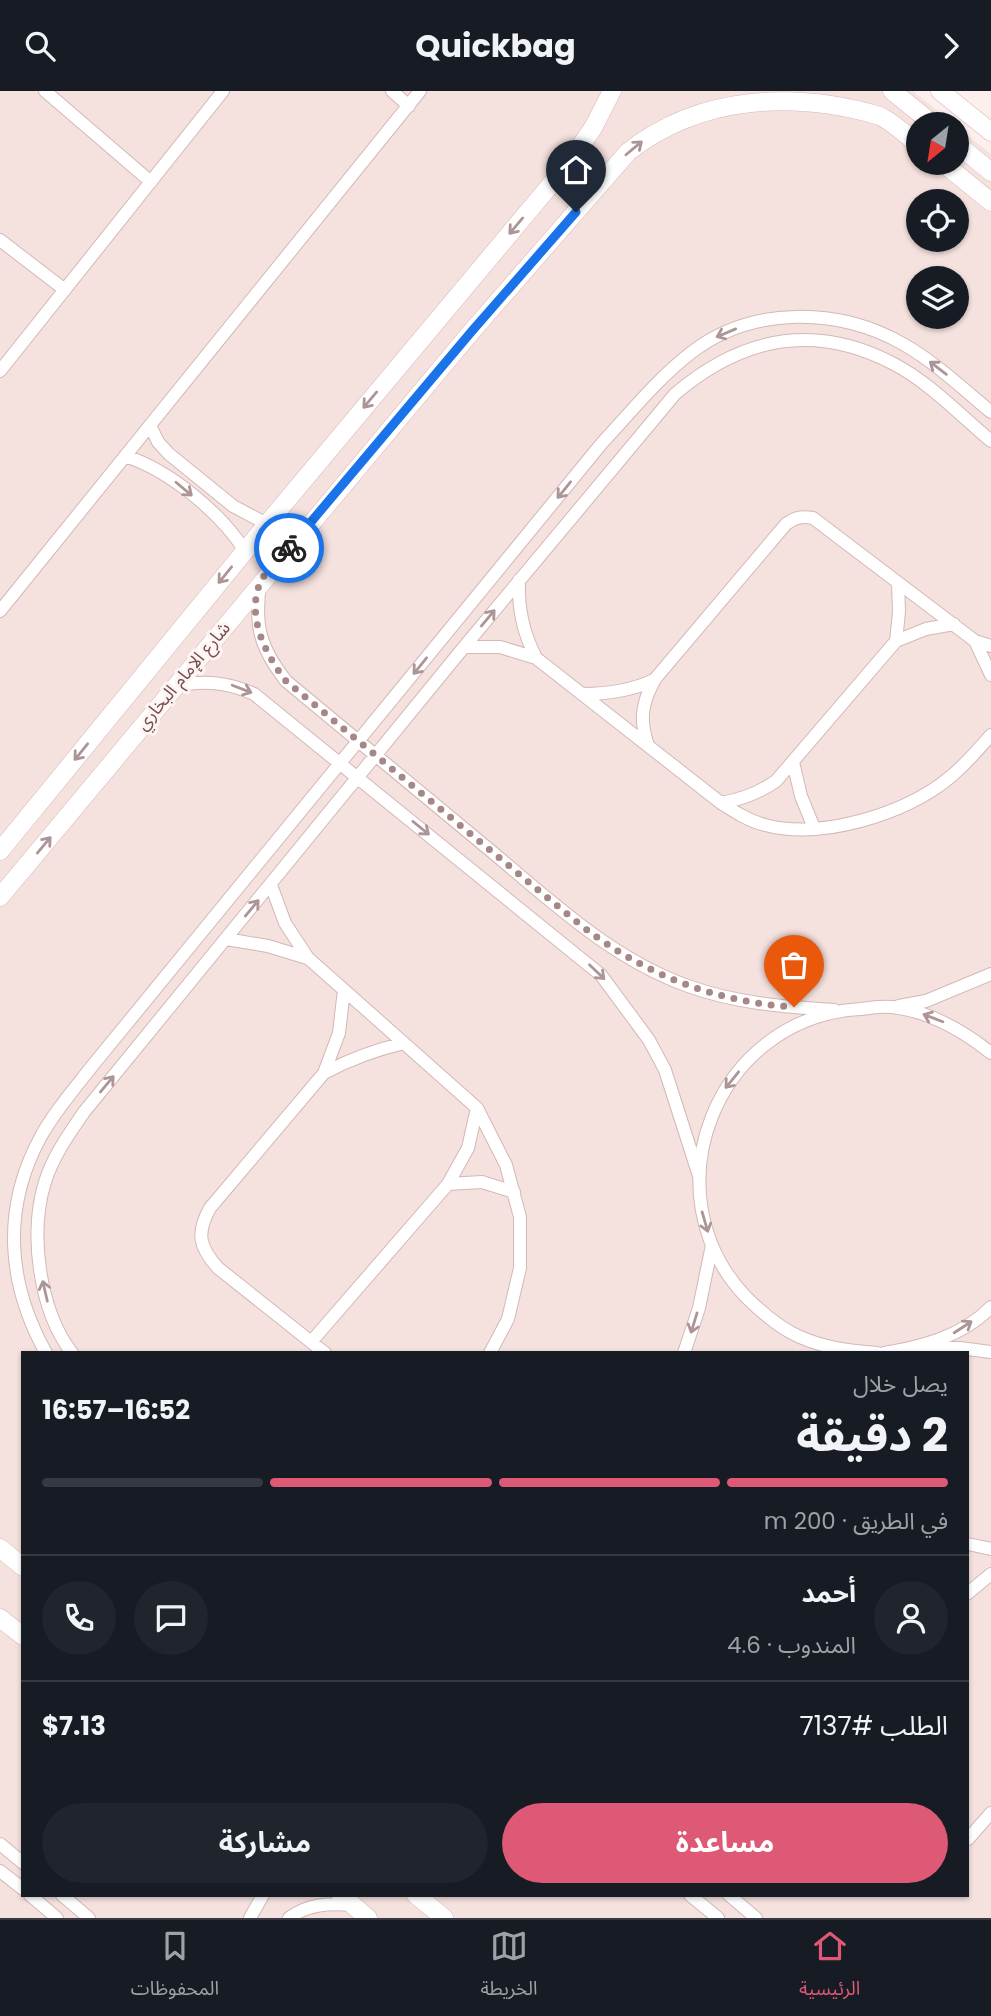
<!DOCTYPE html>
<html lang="ar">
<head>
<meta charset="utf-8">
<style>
	:root { --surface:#171b24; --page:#20242c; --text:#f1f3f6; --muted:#9ea1a6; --line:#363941; --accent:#dd5975 }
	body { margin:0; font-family:Poppins,"Noto Sans Arabic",sans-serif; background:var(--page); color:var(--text); direction:rtl; height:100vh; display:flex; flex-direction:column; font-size:26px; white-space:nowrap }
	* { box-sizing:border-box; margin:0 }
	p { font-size:23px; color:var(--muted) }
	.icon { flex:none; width:38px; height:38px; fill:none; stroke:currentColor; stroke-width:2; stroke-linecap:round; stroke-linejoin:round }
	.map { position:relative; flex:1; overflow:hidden; direction:ltr }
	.details { position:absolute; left:21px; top:1260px; width:948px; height:546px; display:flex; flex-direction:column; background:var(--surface); border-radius:0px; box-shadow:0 2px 5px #0004; direction:rtl }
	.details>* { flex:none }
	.needle { width:46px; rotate:210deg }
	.fabs { position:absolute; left:906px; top:21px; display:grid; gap:14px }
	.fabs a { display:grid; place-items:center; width:63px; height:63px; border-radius:50%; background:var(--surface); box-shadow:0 2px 5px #0004; font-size:35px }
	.pin { position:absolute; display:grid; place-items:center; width:60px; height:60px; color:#fff; margin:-72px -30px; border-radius:50% 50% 50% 0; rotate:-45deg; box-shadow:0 0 7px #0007 }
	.pin .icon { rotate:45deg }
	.courier { position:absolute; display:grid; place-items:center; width:70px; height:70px; margin:-35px; border:5px solid #1a73e8; border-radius:50%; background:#fff; color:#222; box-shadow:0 2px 9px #0007 }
	.head em { font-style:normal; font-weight:700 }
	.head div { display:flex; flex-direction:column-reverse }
	.head { display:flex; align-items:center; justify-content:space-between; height:119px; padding:0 21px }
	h1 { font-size:46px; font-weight:700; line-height:52px }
	.bar { display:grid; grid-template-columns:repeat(4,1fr); gap:10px 7px; align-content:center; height:84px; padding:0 21px }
	.bar i { height:9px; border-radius:5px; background:var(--line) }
	.bar .current { background:var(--accent) }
	.bar p { grid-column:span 4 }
	.line { display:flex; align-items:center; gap:18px; padding:0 21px; border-top:2px solid var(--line) }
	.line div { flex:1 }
	.round { display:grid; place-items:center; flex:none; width:74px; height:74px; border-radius:37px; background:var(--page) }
	.button { display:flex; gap:14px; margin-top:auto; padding:14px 21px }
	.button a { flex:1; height:80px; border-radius:42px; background:var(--accent); color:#fff; font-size:28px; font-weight:700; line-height:80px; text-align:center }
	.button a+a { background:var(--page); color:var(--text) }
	header { display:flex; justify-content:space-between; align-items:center; height:91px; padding:0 21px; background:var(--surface); font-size:32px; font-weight:700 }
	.tabs { display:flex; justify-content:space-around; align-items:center; height:98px; border-top:2px solid var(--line); background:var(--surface); font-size:19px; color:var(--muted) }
	.tabs a { display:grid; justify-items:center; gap:4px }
	.tabs .current { color:var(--accent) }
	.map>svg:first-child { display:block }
</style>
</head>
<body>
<header><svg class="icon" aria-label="forward" viewBox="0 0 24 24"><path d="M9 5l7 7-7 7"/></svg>Quickbag<svg class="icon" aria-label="search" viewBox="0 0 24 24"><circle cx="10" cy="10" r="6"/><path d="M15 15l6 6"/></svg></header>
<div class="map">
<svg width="991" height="1827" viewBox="0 0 991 1827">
	<rect width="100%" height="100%" fill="#fcefec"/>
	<path fill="#f5e1de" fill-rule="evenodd" d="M 0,0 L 913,0 L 954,33 L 919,33 L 919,72 L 957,72 L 957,36 L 991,63 L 991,1827 L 0,1827 ZM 919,110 L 957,110 L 957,149 L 919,149 ZM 919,187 L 957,187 L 957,226 L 919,226 ZM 23,1262 L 968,1262 L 968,1804 L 23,1804 Z"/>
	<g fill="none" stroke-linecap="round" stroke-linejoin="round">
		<g stroke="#d3b8b7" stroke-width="14">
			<path id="street" d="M 45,0 L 151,91
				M 392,0 L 409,15
				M 0,149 L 65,199
				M 0,280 L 223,0
				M 150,334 L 158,351 L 169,363 L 233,415 L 267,433
				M 125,365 C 169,379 220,421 245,460
				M 519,489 C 518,518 523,541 536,567
				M 260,494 C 254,536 261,558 286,590 C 354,647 423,703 491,760 C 552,811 612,868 688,895 C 735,912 784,916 834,919
				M 0,520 L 420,0
				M 896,550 L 899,521 L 898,492
				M 975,550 L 991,584
				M 464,556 L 500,556 L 536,567 L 721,712 C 735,721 749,730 765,734 C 821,749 905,723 949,687 C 964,675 978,659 991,644
				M 175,595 C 204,589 227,591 254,603 L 601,884 L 649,949 L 665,979 L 699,1085
				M 582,603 C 608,603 631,600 654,589
				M 648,654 C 639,629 642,611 655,588 L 786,433 C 796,426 802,425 813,427 L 975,550 L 991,555
				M 793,671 L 801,705 L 814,737
				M 721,712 C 743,708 759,702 776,690 L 896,550 L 926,538 L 954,533
				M 271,794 L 285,832 L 308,867 L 477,1017 L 506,1074 L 520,1126 L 520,1177 L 508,1228 L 490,1262
				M 226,848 L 268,855 L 307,867
				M 899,915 L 926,910 L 991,883
				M 324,982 C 350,968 375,959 404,952
				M 448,1093 L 482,1091 L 514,1101
				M 311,1251 L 448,1093 L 468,1057 L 477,1017
				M 927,1256 L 960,1257 L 991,1261
				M 46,1262 C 7,1192 2,1118 40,1047 C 54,1021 75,997 93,974 L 602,352 C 631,321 658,287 692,261 C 752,215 838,216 903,253 C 935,271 962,297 991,321
				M 72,1262 C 39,1219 29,1142 45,1091 C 53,1065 69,1043 84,1021 L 464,556 L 675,303 C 742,246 814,231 894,273 C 930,292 960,324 991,350
				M 325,1262 L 218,1177 C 199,1156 196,1142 210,1117 L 324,982 L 339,942 L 344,899
				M 684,1262 L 699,1217 L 712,1154
				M 877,1262 C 850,1260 825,1257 800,1246 C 779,1237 761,1221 745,1205 C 647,1100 717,926 860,918 C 870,917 881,915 892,916 C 929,920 962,939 991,962
				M 884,1262 C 922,1256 963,1245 991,1216
				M 968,1453 L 991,1458
				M 968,1502 L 991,1483
				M 968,1748 L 991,1722
				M 0,1753 L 23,1772
				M 0,1780 L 23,1798
				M 30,1804 L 57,1827
				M 62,1804 L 89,1827
				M 690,1804 L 718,1827
				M 729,1804 L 756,1827
				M 250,1827 L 263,1804
				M 289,1827 C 308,1813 329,1812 352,1814"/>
		</g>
		<g stroke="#d7b8b7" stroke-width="19">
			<path id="secondary" d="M 892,0 L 933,33
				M 940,0 L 991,41
				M 957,53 L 991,81
				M 943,72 L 991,111
				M 0,760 L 267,433 L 568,73 L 593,37 L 612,0
				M 0,806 L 472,240 L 628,61 C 700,4 794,0 880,25 C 894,32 906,44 919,54
				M 0,1457 L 23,1476
				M 0,1527 L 23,1545
				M 341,1804 L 368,1827
				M 416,1804 L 444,1827"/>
		</g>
		<use href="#street" stroke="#fff" stroke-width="12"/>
		<use href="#secondary" stroke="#fff" stroke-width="18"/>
	</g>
	<defs><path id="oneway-shaft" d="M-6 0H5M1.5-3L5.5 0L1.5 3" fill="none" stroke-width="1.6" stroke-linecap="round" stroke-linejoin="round" transform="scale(1.75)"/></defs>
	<g stroke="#ad9597">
		<use href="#oneway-shaft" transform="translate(634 57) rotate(-40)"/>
		<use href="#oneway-shaft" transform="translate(516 135) rotate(130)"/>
		<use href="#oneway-shaft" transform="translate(726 242) rotate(157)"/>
		<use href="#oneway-shaft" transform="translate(938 277) rotate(-143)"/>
		<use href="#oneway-shaft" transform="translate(370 309) rotate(130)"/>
		<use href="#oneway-shaft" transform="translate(184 398) rotate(40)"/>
		<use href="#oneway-shaft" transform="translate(564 399) rotate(129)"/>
		<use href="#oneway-shaft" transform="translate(225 484) rotate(129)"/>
		<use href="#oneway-shaft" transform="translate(488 527) rotate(-50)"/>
		<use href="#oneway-shaft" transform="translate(420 575) rotate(129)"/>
		<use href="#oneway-shaft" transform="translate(242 598) rotate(21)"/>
		<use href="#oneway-shaft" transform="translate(81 661) rotate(129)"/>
		<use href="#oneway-shaft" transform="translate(421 737) rotate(39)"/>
		<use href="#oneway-shaft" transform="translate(44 754) rotate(-50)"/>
		<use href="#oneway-shaft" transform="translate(252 817) rotate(-50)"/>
		<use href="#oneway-shaft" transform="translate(597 881) rotate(44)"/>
		<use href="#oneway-shaft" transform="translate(933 927) rotate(-159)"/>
		<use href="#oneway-shaft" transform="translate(732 989) rotate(129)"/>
		<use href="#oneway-shaft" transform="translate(107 993) rotate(-50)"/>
		<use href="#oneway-shaft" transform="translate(705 1131) rotate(74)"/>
		<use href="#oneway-shaft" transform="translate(45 1200) rotate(-103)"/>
		<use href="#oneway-shaft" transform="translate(694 1232) rotate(107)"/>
		<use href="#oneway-shaft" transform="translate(963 1236) rotate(-33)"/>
	</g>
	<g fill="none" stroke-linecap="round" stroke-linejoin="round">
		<path stroke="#a58788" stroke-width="7" stroke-dasharray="0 12.6" d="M 289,457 C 281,467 265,480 260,492 C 246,526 266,564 286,590 L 572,827 C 636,880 711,911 794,916"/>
		<path stroke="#1a73e8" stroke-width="9" d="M 289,457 L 472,240 L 576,121"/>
	</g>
	<g text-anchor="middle" stroke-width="6" stroke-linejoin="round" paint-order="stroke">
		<g font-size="18" fill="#764f52" stroke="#fef5f3">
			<text transform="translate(183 585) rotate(-50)" y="6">شارع الإمام البخاري</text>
		</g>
	</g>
</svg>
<div class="fabs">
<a><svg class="needle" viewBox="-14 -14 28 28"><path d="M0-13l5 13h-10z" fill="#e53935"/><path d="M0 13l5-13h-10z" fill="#9ea1a6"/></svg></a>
<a><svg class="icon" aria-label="locate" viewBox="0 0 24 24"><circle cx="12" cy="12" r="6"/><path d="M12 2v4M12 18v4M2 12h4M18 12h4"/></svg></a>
<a><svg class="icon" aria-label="layers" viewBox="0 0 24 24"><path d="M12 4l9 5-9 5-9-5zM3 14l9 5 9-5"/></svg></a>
</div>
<div class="pin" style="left:794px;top:916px;background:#ea580c"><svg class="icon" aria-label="bag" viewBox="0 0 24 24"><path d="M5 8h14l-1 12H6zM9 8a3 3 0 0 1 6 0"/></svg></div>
<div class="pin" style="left:576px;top:121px;background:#1f2937"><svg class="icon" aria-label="home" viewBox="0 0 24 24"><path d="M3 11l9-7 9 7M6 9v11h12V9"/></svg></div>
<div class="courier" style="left:289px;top:457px"><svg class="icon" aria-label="bike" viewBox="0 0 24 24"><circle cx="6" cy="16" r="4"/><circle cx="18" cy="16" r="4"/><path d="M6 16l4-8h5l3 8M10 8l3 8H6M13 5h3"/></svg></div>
<section class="details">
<div class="head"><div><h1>2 دقيقة</h1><p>يصل خلال</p></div><em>16:52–16:57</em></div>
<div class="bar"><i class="current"></i><i class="current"></i><i class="current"></i><i></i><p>في الطريق · 200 m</p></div>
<div class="line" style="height:126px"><a class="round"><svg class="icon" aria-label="person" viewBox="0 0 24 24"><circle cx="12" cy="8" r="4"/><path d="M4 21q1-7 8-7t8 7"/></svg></a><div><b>أحمد</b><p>المندوب · 4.6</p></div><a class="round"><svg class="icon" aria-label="chat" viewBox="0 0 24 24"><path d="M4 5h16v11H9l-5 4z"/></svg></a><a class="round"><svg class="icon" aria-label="phone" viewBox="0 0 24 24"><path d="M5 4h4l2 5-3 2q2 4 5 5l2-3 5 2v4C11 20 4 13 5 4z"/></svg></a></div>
<div class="line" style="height:91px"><div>الطلب #7137</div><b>$7.13</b></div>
<div class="button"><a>مساعدة</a><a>مشاركة</a></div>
</section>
</div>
<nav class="tabs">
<a class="current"><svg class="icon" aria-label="home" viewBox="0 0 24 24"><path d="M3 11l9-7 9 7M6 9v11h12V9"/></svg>الرئيسية</a>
<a><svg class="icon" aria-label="map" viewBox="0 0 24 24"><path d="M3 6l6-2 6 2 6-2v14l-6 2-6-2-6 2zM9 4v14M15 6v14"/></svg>الخريطة</a>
<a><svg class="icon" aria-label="saved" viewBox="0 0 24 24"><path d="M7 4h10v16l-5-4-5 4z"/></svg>المحفوظات</a>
</nav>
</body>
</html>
